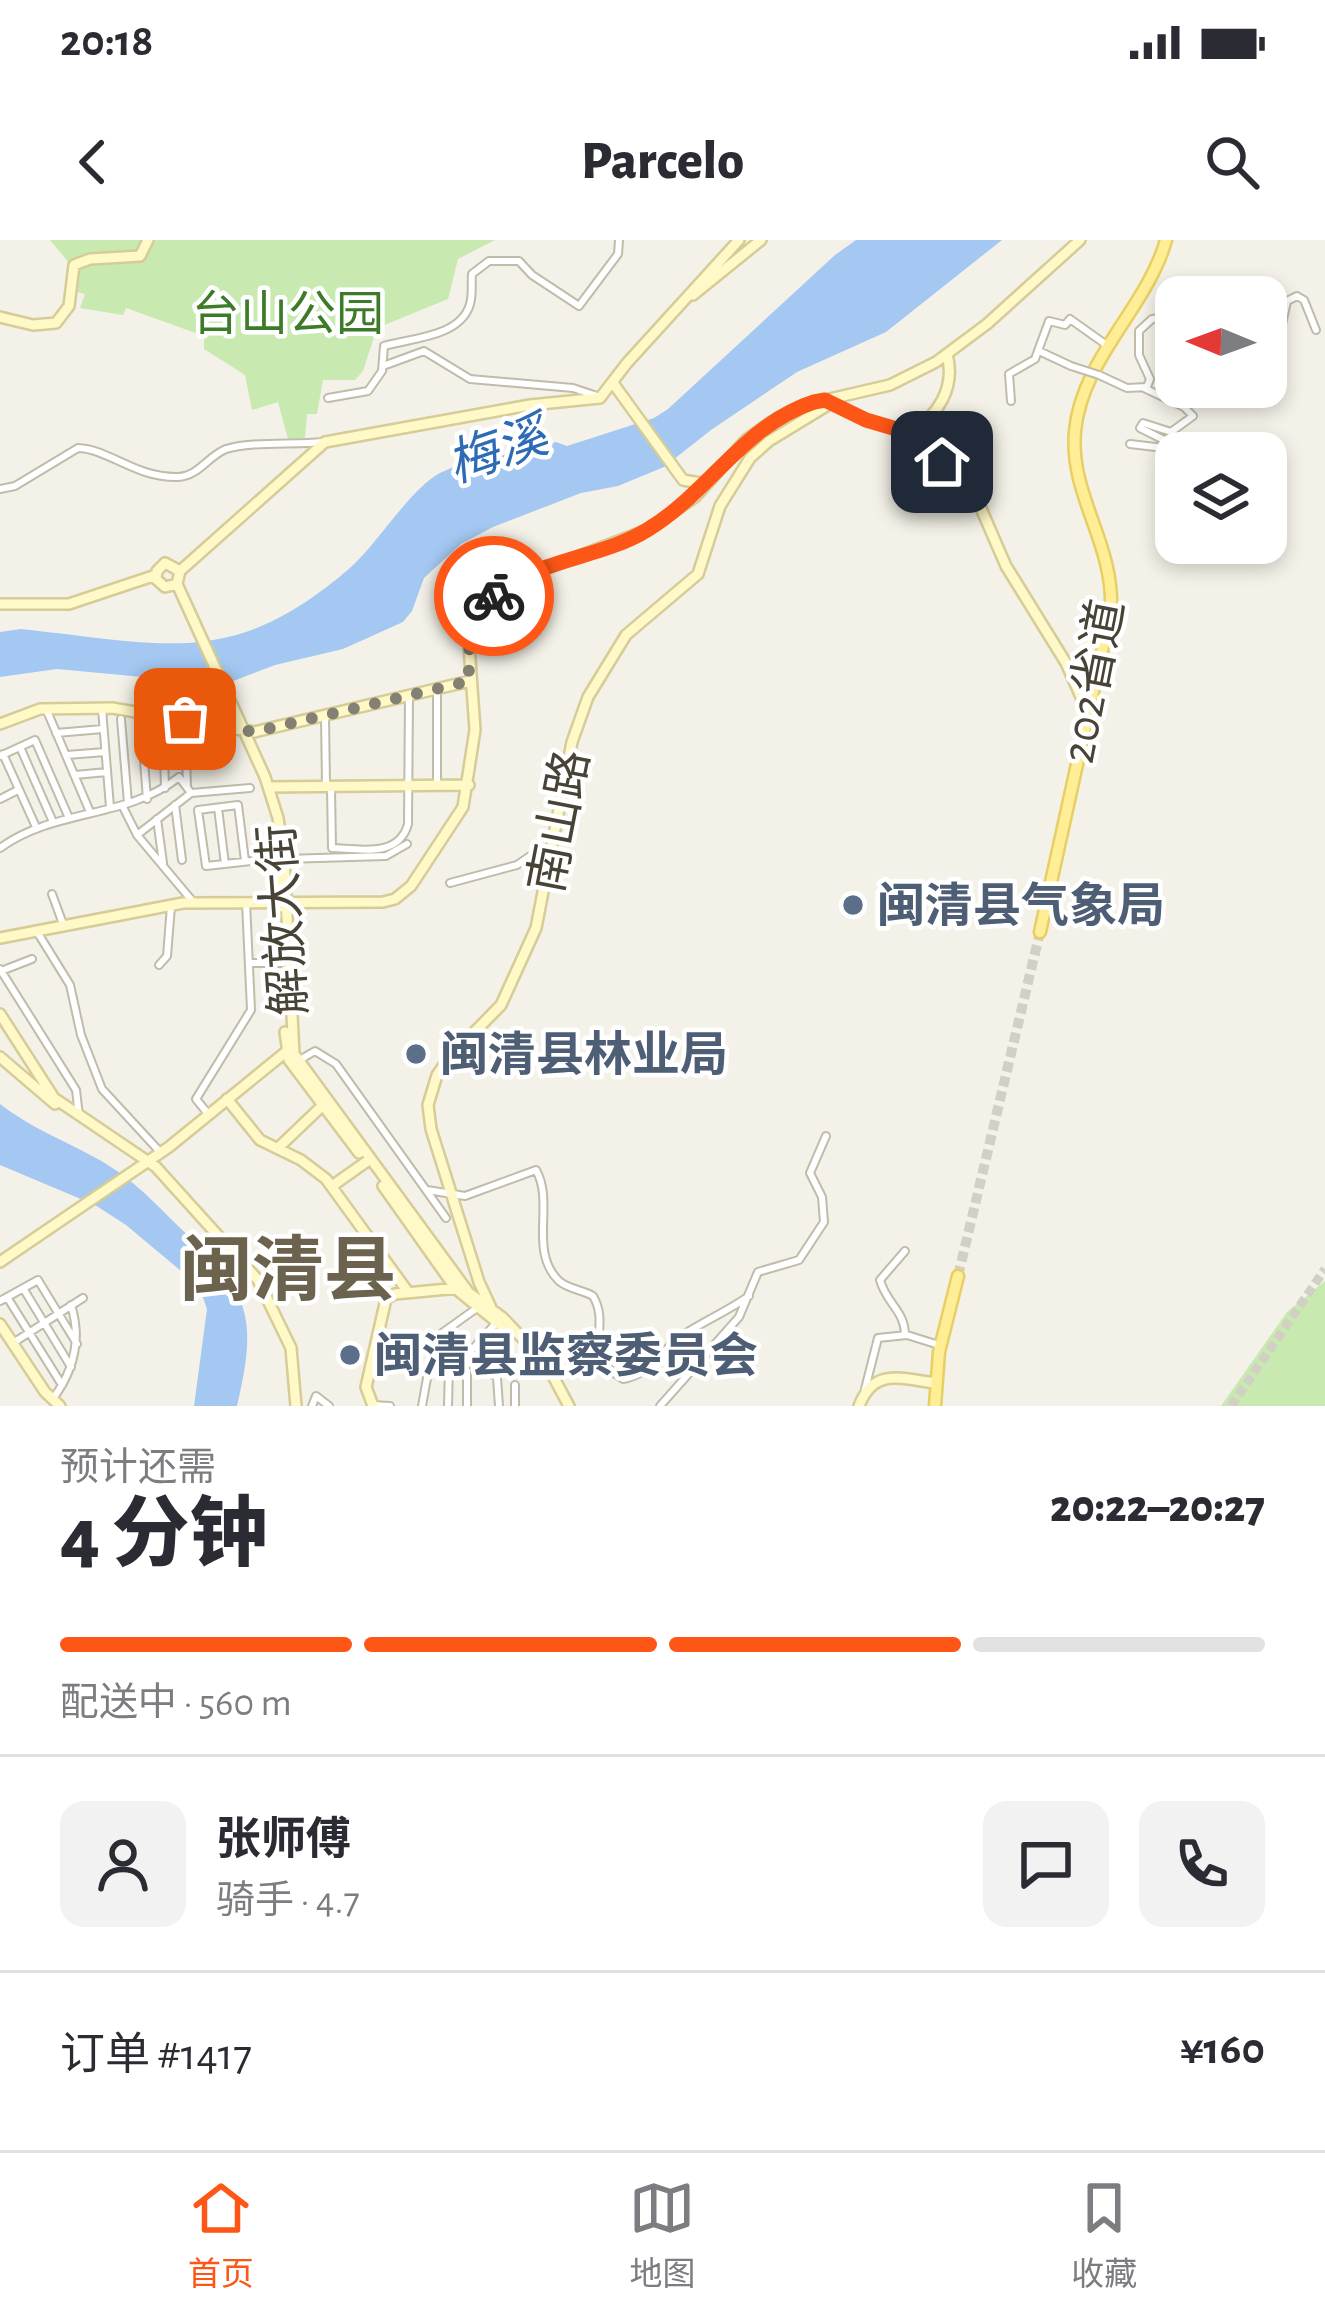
<!DOCTYPE html>
<html lang="zh">
<head>
<meta charset="utf-8">
<style>
	:root { --surface:#fff; --page:#f2f2f3; --text:#2b2b33; --muted:#7c7c81; --line:#e1e1e2; --accent:#fd5616 }
	body { margin:0; font-family:"Alegreya Sans","Noto Sans SC",sans-serif; background:var(--page); color:var(--text); height:100vh; display:flex; flex-direction:column; font-size:45px; white-space:nowrap }
	* { box-sizing:border-box; margin:0 }
	p { font-size:39px; color:var(--muted) }
	.icon { flex:none; width:66px; height:66px; fill:none; stroke:currentColor; stroke-width:2; stroke-linecap:round; stroke-linejoin:round }
	.map { position:relative; height:1166px; overflow:hidden }
	.sheet { display:flex; flex-direction:column; background:var(--surface); flex:1 }
	.sheet>* { flex:none }
	.needle { width:78px; rotate:271deg }
	.controls { position:absolute; left:1155px; top:36px; display:grid; gap:24px }
	.controls a { display:grid; place-items:center; width:132px; height:132px; border-radius:24px; background:var(--surface); box-shadow:0 6px 18px #0003; font-size:60px }
	.pin { position:absolute; display:grid; place-items:center; width:102px; height:102px; color:#fff; margin:-51px; border-radius:24px; box-shadow:0 6px 18px #0006 }
	.courier { position:absolute; display:grid; place-items:center; width:120px; height:120px; margin:-60px; border:9px solid #fd5616; border-radius:50%; background:#fff; color:#222; box-shadow:0 3px 15px #0007 }
	.overview em { font-style:normal; font-weight:800 }
	.overview div { display:flex; flex-direction:column-reverse }
	.overview { display:flex; align-items:center; justify-content:space-between; height:204px; padding:0 60px }
	h1 { font-size:78px; font-weight:800; line-height:90px }
	.bar { display:grid; grid-template-columns:repeat(4,1fr); gap:18px 12px; align-content:center; height:144px; padding:0 60px }
	.bar i { height:15px; border-radius:9px; background:var(--line) }
	.bar .selected { background:var(--accent) }
	.bar p { grid-column:span 4 }
	.line { display:flex; align-items:center; gap:30px; padding:0 60px; border-top:3px solid var(--line) }
	.line div { flex:1 }
	.round { display:grid; place-items:center; flex:none; width:126px; height:126px; border-radius:24px; background:var(--page) }
	.status { display:flex; justify-content:space-between; align-items:center; height:84px; padding:0 60px; background:var(--surface); direction:ltr }
	.status svg { height:33px; fill:currentColor }
	header { display:flex; justify-content:space-between; align-items:center; height:156px; padding:0 60px; background:var(--surface); font-size:54px; font-weight:800 }
	.dock { display:flex; justify-content:space-around; align-items:center; height:168px; border-top:3px solid var(--line); background:var(--surface); font-size:33px; color:var(--muted) }
	.dock a { display:grid; justify-items:center; gap:6px }
	.dock .selected { color:var(--accent) }
	.map>svg:first-child { display:block }
</style>
</head>
<body>
<div class="status"><b>20:18</b><svg viewBox="0 0 49 12"><path d="M0 12V9h3v3zM5 12V6h3v6zM10 12V3h3v9zM15 12V0h3v12zM26 1h20v11H26zM47 4h2v5h-2z"/></svg></div>
<header><svg class="icon" aria-label="back" viewBox="0 0 24 24"><path d="M15 5l-7 7 7 7"/></svg>Parcelo<svg class="icon" aria-label="search" viewBox="0 0 24 24"><circle cx="10" cy="10" r="6"/><path d="M15 15l6 6"/></svg></header>
<div class="map">
<svg width="1325" height="1166" viewBox="0 0 1325 1166">
	<rect width="100%" height="100%" fill="#f4f2e8"/>
	<path fill="#c8e9b0" d="M 50,0 L 495,0 L 458,19 L 448,59 L 377,88 L 363,131 L 355,140 L 323,140 L 317,174 L 307,174 L 305,198 L 288,199 L 278,162 L 252,170 L 245,135 L 204,109 L 204,96 L 126,68 L 123,75 L 80,68 L 85,54 L 66,49 L 69,23 Z
		M 1325,1041 L 1325,1166 L 1221,1166 L 1287,1072 Z"/>
	<path fill="#a4c8f2" d="M 856,0 L 1002,0 L 886,92 L 797,132 L 711,190 L 664,227 L 618,246 L 581,253 L 493,287 L 461,304 L 424,338 L 412,371 L 403,382 L 343,409 L 275,425 L 205,452 L 164,439 L 57,429 L 0,437 L 0,392 L 21,389 C 164,404 233,430 351,327 C 378,303 410,249 440,233 C 475,215 520,216 556,202 L 567,206 L 654,178 L 668,169 L 835,15 Z
		M 0,864 C 31,888 63,900 96,918 C 130,937 148,956 174,982 C 244,1050 261,1065 237,1166 L 194,1166 L 207,1069 L 199,1046 L 126,985 L 95,965 L 0,925 Z"/>
	<g fill="none" stroke-linecap="round" stroke-linejoin="round">
		<path stroke="#d2cfc4" stroke-width="9" stroke-dasharray="9 4.5" stroke-linecap="butt" d="M 1231,1166 L 1325,1029"/>
		<path stroke="#d2cfc4" stroke-width="10" stroke-dasharray="10 5" stroke-linecap="butt" d="M 958,1036 L 1040,692"/>
		<g stroke="#c0bbaa" stroke-width="10">
			<path id="street" d="M 1266,92 L 1281,89 L 1287,61 L 1297,56 L 1304,60 L 1316,90
				M 1039,111 L 1071,126
				M 383,126 L 424,111 L 470,139 L 573,148 L 597,156
				M 1099,135 L 1127,148 L 1147,147 L 1150,139 L 1139,115 L 1139,91 L 1152,79 L 1176,76
				M 328,158 L 368,151 L 382,131 L 384,106 C 411,98 461,97 470,64 C 473,54 471,44 472,34 L 489,21 L 519,21 L 532,35 L 579,66 L 618,14 L 619,0
				M 1011,161 L 1009,134 L 1035,119 L 1049,81 L 1065,85 L 1070,79 L 1108,106
				M 1130,204 L 1181,210 L 1197,202 L 1166,201 L 1140,188 L 1143,183 L 1171,192 L 1193,176 L 1184,167 L 1144,148
				M 0,249 L 15,246 L 78,208 C 109,209 135,238 178,237 C 199,236 208,216 226,209 C 250,201 295,205 322,202
				M 102,469 L 110,567
				M 47,471 L 90,572
				M 325,476 L 326,545
				M 121,479 L 128,563
				M 141,482 L 147,559
				M 185,483 L 187,547
				M 163,485 L 165,548
				M 56,493 L 103,489
				M 20,507 L 53,582
				M 3,514 L 36,587
				M 67,515 L 105,512
				M 0,516 L 35,500 L 69,578
				M 75,535 L 107,532
				M 437,545 L 437,449
				M 331,547 L 332,608 C 360,609 399,618 408,584 L 409,456
				M 0,559 L 18,550
				M 122,565 L 137,595 L 194,663
				M 175,565 L 182,620
				M 218,568 L 225,624
				M 157,579 L 163,623
				M 137,595 L 191,553
				M 0,608 C 55,568 127,579 179,537 L 191,553 L 250,548
				M 284,619 L 386,616 L 407,604
				M 245,621 L 238,565 L 198,570 L 206,626 L 278,618
				M 450,643 L 517,625 L 533,614 L 550,621
				M 52,654 L 63,684
				M 36,690 L 70,745 L 81,795 L 102,849 L 161,913
				M 250,723 L 283,723
				M 159,725 L 167,716 L 171,666
				M 0,729 L 76,850 L 79,876
				M 1,731 L 32,719
				M 303,818 L 315,811 L 336,824 L 446,978
				M 209,875 L 196,859 L 251,770 L 246,662
				M 427,950 L 465,956 L 536,930 C 555,963 528,1011 559,1041 C 568,1049 583,1050 593,1056 C 612,1088 579,1114 623,1139 C 650,1135 661,1110 683,1095 C 704,1081 728,1071 749,1056
				M 905,1011 L 880,1040 C 886,1063 905,1071 905,1095
				M 23,1048 L 71,1127
				M 7,1057 L 62,1145
				M 0,1061 L 38,1040 L 77,1104
				M 496,1083 L 470,1112 L 497,1138 L 499,1166
				M 442,1093 L 477,1068
				M 13,1103 L 83,1058
				M 865,1149 L 878,1098 L 907,1095 L 939,1105
				M 52,1160 C 74,1131 82,1100 71,1065
				M 372,1165 L 390,1166
				M 312,1166 L 316,1156 L 329,1166
				M 422,1166 L 429,1127 L 460,1125 L 467,1131 L 467,1166
				M 448,1166 L 449,1125
				M 515,1166 L 515,1145
				M 660,1166 L 739,1077 L 758,1032 L 799,1020 L 824,982 L 822,957 L 810,933 L 826,896"/>
		</g>
		<g stroke="#d5cc97" stroke-width="14">
			<path id="secondary" d="M 693,55 L 761,0
				M 0,77 L 33,85 L 56,83 L 69,66 L 74,25 L 90,19 L 140,16 L 148,0
				M 613,143 L 683,240 L 706,244
				M 827,161 L 866,180 L 911,193 L 973,250 L 1006,326 L 1066,423 L 1088,473
				M 911,193 C 938,175 956,148 947,114
				M 180,331 L 165,323 L 157,331 L 156,339 L 165,347 L 177,344 L 180,331 L 325,202 L 530,165 L 600,158 L 627,123 L 739,0
				M 177,344 L 265,537 L 278,578 L 284,619 L 294,814 L 469,1053 L 503,1078 L 546,1123 L 569,1166
				M 0,364 L 69,364 L 156,335
				M 0,484 L 40,469 L 112,468 L 254,492 L 470,441
				M 269,547 L 469,545
				M 276,600 L 280,667
				M 0,698 L 183,663 L 383,662 L 395,659 L 411,646 L 463,567 L 475,490 L 469,406 L 477,380 L 498,352 L 527,336 L 647,290 L 695,257 L 746,200 L 771,182 L 804,165 L 890,145 L 936,122 L 987,84 L 1080,0
				M 0,774 L 54,858 L 156,927 L 258,1040 L 291,1108 L 296,1166
				M 285,792 L 289,820 L 359,913
				M 0,817 L 55,864
				M 227,859 L 260,900 L 301,920 L 326,939 L 408,1052
				M 278,908 L 322,866
				M 332,946 L 366,922
				M 383,946 L 456,1049 L 503,1087
				M 0,1022 L 169,907 L 287,811
				M 492,1070 L 479,1042 L 431,889 L 428,865 L 437,835 L 449,818 L 501,765 L 536,688 L 572,502 L 588,457 L 626,395 L 698,334 L 720,266 L 750,218 L 769,201 L 833,162
				M 0,1084 L 45,1152 L 60,1166
				M 373,1166 L 366,1147 L 386,1059 L 395,1054 L 459,1048
				M 859,1166 C 874,1127 901,1139 936,1143"/>
		</g>
		<g stroke="#e6cf64" stroke-width="15">
			<path id="primary" d="M 1040,692 L 1111,370 C 1114,302 1069,255 1075,191 C 1082,118 1147,68 1166,0
				M 935,1166 L 939,1112 L 958,1036"/>
		</g>
		<use href="#street" stroke="#fff" stroke-width="6"/>
		<use href="#secondary" stroke="#fff8c7" stroke-width="9"/>
		<use href="#primary" stroke="#ffee96" stroke-width="10"/>
		<g stroke="#c0bbaa" stroke-width="10" stroke-linecap="butt">
			<path id="street-bridge" d="M 1071,126 L 1099,135"/>
		</g>
		<use href="#street-bridge" stroke="#fff" stroke-width="6"/>
	</g>
	<g fill="none" stroke-linecap="round" stroke-linejoin="round">
		<path stroke="#848074" stroke-width="12" stroke-dasharray="0 21.6" d="M 185,479 L 254,492 L 470,441 C 465,408 473,381 494,356"/>
		<path stroke="#fd5616" stroke-width="15" d="M 494,356 C 535,319 600,319 647,290 C 709,253 743,185 814,162 L 825,160 L 866,180 L 910,193 L 942,222"/>
	</g>
	<g fill="#5c6f8a" stroke="#fff" stroke-width="4.5">
		<circle cx="853" cy="665" r="12"/>
		<circle cx="416" cy="814" r="12"/>
		<circle cx="350" cy="1115" r="12"/>
	</g>
	<g text-anchor="middle" stroke-width="9" stroke-linejoin="round" paint-order="stroke">
		<g font-size="48" fill="#3d7b28" stroke="#fff">
			<text x="288" y="90">台山公园</text>
		</g>
		<g font-size="48" fill="#484336" stroke="#fff">
			<text transform="translate(1091 441) rotate(-79)" y="17">202省道</text>
			<text transform="translate(558 581) rotate(-79)" y="17">南山路</text>
			<text transform="translate(282 680) rotate(-94)" y="17">解放大街</text>
		</g>
		<g font-size="48" font-weight="bold" fill="#4e5e75" stroke="#fff" text-anchor="start">
			<text x="877" y="682">闽清县气象局</text>
			<text x="440" y="831">闽清县林业局</text>
			<text x="374" y="1132">闽清县监察委员会</text>
		</g>
		<g font-size="51" font-style="italic" fill="#2d6bb6" stroke="#fff">
			<text transform="translate(497 209) rotate(-19)" y="18">梅溪</text>
		</g>
		<g font-size="72" font-weight="bold" fill="#6b634d" stroke="#fff">
			<text x="288" y="1055">闽清县</text>
		</g>
	</g>
</svg>
<div class="controls">
<a><svg class="needle" viewBox="-14 -14 28 28"><path d="M0-13l5 13h-10z" fill="#e53935"/><path d="M0 13l5-13h-10z" fill="#7c7c81"/></svg></a>
<a><svg class="icon" aria-label="layers" viewBox="0 0 24 24"><path d="M12 4l9 5-9 5-9-5zM3 14l9 5 9-5"/></svg></a>
</div>
<div class="pin" style="left:185px;top:479px;background:#ea580c"><svg class="icon" aria-label="bag" viewBox="0 0 24 24"><path d="M5 8h14l-1 12H6zM9 8a3 3 0 0 1 6 0"/></svg></div>
<div class="pin" style="left:942px;top:222px;background:#1f2937"><svg class="icon" aria-label="home" viewBox="0 0 24 24"><path d="M3 11l9-7 9 7M6 9v11h12V9"/></svg></div>
<div class="courier" style="left:494px;top:356px"><svg class="icon" aria-label="bike" viewBox="0 0 24 24"><circle cx="6" cy="16" r="4"/><circle cx="18" cy="16" r="4"/><path d="M6 16l4-8h5l3 8M10 8l3 8H6M13 5h3"/></svg></div>
</div>
<section class="sheet">
<div class="overview"><div><h1>4 分钟</h1><p>预计还需</p></div><em>20:22–20:27</em></div>
<div class="bar"><i class="selected"></i><i class="selected"></i><i class="selected"></i><i></i><p>配送中 · 560 m</p></div>
<div class="line" style="height:216px"><a class="round"><svg class="icon" aria-label="person" viewBox="0 0 24 24"><circle cx="12" cy="8" r="4"/><path d="M4 21q1-7 8-7t8 7"/></svg></a><div><b>张师傅</b><p>骑手 · 4.7</p></div><a class="round"><svg class="icon" aria-label="chat" viewBox="0 0 24 24"><path d="M4 5h16v11H9l-5 4z"/></svg></a><a class="round"><svg class="icon" aria-label="phone" viewBox="0 0 24 24"><path d="M5 4h4l2 5-3 2q2 4 5 5l2-3 5 2v4C11 20 4 13 5 4z"/></svg></a></div>
<div class="line" style="height:156px"><div>订单 #1417</div><b>¥160</b></div>
</section>
<nav class="dock">
<a class="selected"><svg class="icon" aria-label="home" viewBox="0 0 24 24"><path d="M3 11l9-7 9 7M6 9v11h12V9"/></svg>首页</a>
<a><svg class="icon" aria-label="map" viewBox="0 0 24 24"><path d="M3 6l6-2 6 2 6-2v14l-6 2-6-2-6 2zM9 4v14M15 6v14"/></svg>地图</a>
<a><svg class="icon" aria-label="saved" viewBox="0 0 24 24"><path d="M7 4h10v16l-5-4-5 4z"/></svg>收藏</a>
</nav>
</body>
</html>
